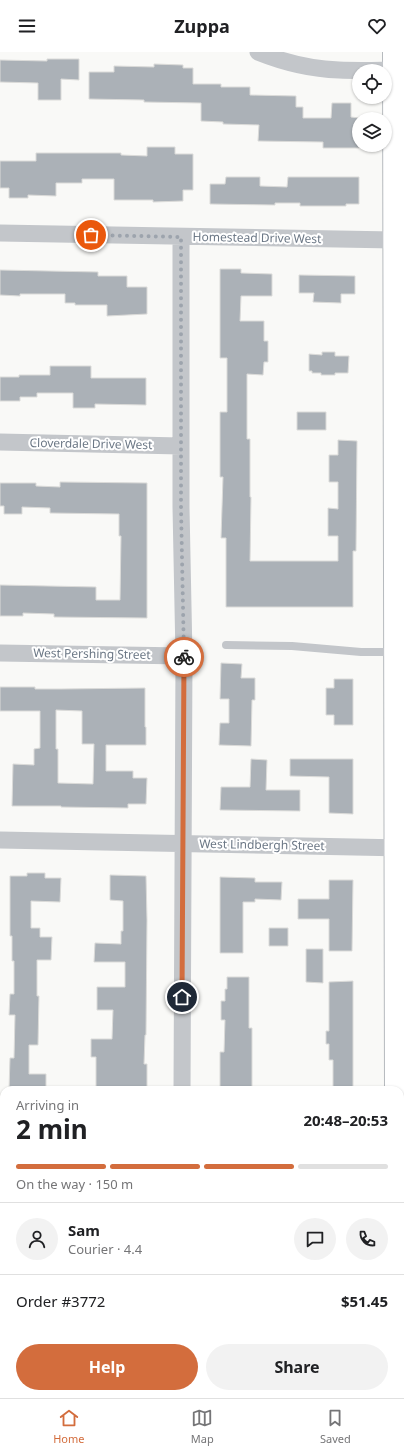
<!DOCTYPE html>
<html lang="en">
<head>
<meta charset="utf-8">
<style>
	:root { --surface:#fff; --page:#f2f2f2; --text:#202124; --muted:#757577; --line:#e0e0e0; --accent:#d36d3d }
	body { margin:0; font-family:"Noto Sans",sans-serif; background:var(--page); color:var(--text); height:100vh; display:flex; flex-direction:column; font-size:15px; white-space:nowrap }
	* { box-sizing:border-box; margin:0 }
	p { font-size:13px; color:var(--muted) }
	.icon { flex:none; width:22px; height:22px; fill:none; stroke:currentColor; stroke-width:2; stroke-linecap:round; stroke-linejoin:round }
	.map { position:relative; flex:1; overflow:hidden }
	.sheet { position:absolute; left:0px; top:1034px; width:404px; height:312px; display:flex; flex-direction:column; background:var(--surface); border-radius:12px 12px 0 0; box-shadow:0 1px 3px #0004 }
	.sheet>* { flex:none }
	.buttons { position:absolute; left:352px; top:12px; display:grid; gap:8px }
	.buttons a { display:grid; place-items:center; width:40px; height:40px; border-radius:50%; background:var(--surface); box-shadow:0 1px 3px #0004; font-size:20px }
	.pin { position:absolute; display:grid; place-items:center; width:34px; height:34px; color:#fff; margin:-17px; border:2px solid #fff; border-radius:50%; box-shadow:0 1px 4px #0007 }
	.courier { position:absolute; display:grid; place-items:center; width:40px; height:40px; margin:-20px; border:3px solid #d36d3d; border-radius:50%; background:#fff; color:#222; box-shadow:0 1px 5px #0007 }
	.summary em { font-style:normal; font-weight:700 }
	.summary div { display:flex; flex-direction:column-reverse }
	.summary { display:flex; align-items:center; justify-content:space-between; height:68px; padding:0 16px }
	h1 { font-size:26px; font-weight:700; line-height:30px }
	.bar { display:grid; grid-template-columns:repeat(4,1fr); gap:6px 4px; align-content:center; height:48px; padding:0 16px }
	.bar i { height:5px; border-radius:3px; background:var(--line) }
	.bar .active { background:var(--accent) }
	.bar p { grid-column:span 4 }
	.line { display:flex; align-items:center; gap:10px; padding:0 16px; border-top:1px solid var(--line) }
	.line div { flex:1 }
	.round { display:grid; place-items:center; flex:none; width:42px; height:42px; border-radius:21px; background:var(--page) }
	.primary-button { display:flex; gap:8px; margin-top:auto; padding:8px 16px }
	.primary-button a { flex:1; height:46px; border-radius:24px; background:var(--accent); color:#fff; font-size:16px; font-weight:700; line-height:46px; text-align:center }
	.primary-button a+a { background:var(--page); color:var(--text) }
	header { display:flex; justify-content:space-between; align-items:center; height:52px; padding:0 16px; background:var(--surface); font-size:18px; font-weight:700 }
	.menu { display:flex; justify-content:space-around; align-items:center; height:56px; border-top:1px solid var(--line); background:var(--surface); font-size:11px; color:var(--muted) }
	.menu a { display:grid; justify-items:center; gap:2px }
	.menu .active { color:var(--accent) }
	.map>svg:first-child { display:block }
</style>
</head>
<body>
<header><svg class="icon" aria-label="menu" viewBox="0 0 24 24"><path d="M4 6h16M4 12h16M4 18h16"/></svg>Zuppa<svg class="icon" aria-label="heart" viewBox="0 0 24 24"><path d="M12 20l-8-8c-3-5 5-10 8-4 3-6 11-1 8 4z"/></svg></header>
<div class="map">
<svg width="404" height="1346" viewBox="0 0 404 1346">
	<rect width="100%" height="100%" fill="#f9f9f7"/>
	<path fill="#abb1b7" stroke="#dbdbd9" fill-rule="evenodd" d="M 47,7 L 79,7 L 79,28 L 61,27 L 61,48 L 38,48 L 38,31 L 0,30 L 0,8 L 47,9 Z
		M 154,12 L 183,13 L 183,16 L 193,16 L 193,32 L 221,32 L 221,35 L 250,35 L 250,43 L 296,44 L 296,55 L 303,55 L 303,66 L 331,66 L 332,51 L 351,51 L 351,65 L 359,66 L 359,96 L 323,96 L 323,90 L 258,89 L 259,73 L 223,72 L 223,70 L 201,69 L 201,51 L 144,50 L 144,48 L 89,47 L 89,20 L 114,20 L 114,14 L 154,15 Z
		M 147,95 L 175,95 L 175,102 L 193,102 L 193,138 L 183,138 L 183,149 L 153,150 L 153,148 L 114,148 L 114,127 L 82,127 L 82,131 L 56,131 L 56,144 L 28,143 L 28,146 L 9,146 L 9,136 L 0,136 L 0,109 L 36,109 L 36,101 L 121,101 L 121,103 L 147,104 Z
		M 226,125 L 260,125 L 260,134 L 287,135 L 288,125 L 359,125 L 359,152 L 346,152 L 346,154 L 300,154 L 300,151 L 275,151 L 275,153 L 210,152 L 210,132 L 225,132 Z
		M 220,217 L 241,217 L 241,221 L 272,222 L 272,244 L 241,244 L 240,269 L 264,269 L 264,289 L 268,289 L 268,310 L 264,310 L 263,323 L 247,322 L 247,387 L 250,387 L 250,445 L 251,445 L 250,509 L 338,509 L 338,484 L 328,484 L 328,456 L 338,457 L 338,430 L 329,430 L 329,403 L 338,403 L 338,388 L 357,389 L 356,499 L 353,499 L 353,555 L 226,555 L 226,486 L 221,486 L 223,425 L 220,425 L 220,360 L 227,360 L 227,306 L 220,306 Z
		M 0,218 L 98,220 L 98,224 L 127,224 L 127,235 L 147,235 L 147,262 L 107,264 L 107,253 L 75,253 L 75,251 L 65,251 L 65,242 L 20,242 L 20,244 L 0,243 Z
		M 299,223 L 355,224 L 355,242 L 341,242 L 341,251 L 313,250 L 314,241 L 299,241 Z
		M 322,300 L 335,300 L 335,304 L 349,304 L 348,321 L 335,321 L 335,323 L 321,323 L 321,321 L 312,321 L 312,319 L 309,319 L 309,302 L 322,303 Z
		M 50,314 L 91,314 L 91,326 L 146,326 L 146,353 L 95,352 L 95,356 L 73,356 L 73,341 L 37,341 L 37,345 L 20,345 L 20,349 L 0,349 L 0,325 L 19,325 L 19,323 L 50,323 Z
		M 297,360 L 326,360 L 326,378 L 297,378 Z
		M 60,430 L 147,431 L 147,566 L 54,565 L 54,562 L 23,561 L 23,564 L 0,564 L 0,533 L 96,535 L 96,548 L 120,548 L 121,484 L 119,484 L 119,462 L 50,461 L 50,456 L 22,455 L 22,462 L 4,462 L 4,454 L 0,454 L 0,431 L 36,431 L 36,434 L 60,435 Z
		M 221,611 L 242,612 L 241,626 L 255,626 L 255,648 L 252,648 L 251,694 L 219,693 L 220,671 L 229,671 L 229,647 L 220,647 Z
		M 334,627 L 353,627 L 353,673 L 334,673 L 334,663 L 326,663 L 326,636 L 334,636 Z
		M 0,635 L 35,635 L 35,637 L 62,637 L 145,636 L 145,675 L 146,675 L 146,693 L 106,693 L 106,719 L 133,719 L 133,726 L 147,726 L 146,752 L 128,752 L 128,756 L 61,755 L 61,754 L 12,754 L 13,712 L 34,713 L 34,697 L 40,696 L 40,659 L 0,659 ZM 56,658 L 82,659 L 82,692 L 94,692 L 93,732 L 58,731 L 58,697 L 56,697 Z
		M 251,707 L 267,708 L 266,738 L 300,738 L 300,759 L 220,758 L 221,735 L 250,735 Z
		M 290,707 L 353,707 L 353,762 L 329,761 L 329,725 L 290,724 Z
		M 27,821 L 45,821 L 45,826 L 61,826 L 60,850 L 31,849 L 31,876 L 40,876 L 40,885 L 52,885 L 51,908 L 37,908 L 37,944 L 39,944 L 38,993 L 29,993 L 29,1022 L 46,1022 L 46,1038 L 9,1038 L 10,1006 L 14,1006 L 15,963 L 9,963 L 10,942 L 14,942 L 14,909 L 12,909 L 12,884 L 10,884 L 10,824 L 27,824 Z
		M 110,823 L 146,824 L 147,868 L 146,983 L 145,983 L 144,1012 L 147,1012 L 147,1038 L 96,1038 L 96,1005 L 91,1005 L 91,987 L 112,987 L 113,958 L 97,958 L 97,935 L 125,935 L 125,910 L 94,910 L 95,891 L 121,892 L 121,879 L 123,879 L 123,849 L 110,848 Z
		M 220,825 L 255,826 L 255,830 L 282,830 L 281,848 L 255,847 L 255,850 L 243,850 L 243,901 L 220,901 Z
		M 329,828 L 353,828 L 352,899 L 329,899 L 329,867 L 298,867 L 298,847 L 329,847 Z
		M 269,876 L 288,876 L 288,894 L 269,894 Z
		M 306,897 L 323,897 L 323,931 L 306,930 Z
		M 227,925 L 249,925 L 249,976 L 252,976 L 252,1038 L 220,1038 L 220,1000 L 224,1000 L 225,968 L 221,968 L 221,949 L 225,949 L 225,937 L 227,937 Z
		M 353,929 L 353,1038 L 333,1038 L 333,1008 L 329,1008 L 329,992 L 326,992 L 326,979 L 329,979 L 329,930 Z"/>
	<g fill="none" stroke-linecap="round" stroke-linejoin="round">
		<g stroke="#b6babe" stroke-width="24">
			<path id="secondary" d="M 394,0 L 396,1038
				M 397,1346 L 397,1342"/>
		</g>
		<path stroke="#c3c6ca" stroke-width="8" d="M 226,593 L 292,594 L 361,600 L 394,600"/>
		<path stroke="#c3c6ca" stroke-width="17" d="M 258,0 C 283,10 312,17 339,18 C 361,19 382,18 404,18
			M 0,181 L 394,188
			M 181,185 L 181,455 L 184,604 L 182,1038
			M 0,390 L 181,394
			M 0,601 L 184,604
			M 0,788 L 404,796
			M 400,1068 L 404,1068
			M 0,1078 L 4,1078
			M 400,1263 L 404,1263
			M 182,1342 L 183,1346"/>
		<use href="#secondary" stroke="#fff" stroke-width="22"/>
	</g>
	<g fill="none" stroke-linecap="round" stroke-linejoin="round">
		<path stroke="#9da4ad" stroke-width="4" stroke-dasharray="0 7.2" d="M 91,183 L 181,185 L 181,456 L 184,605"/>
		<path stroke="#d36d3d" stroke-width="5" d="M 182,945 L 184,605"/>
	</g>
	<g text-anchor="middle" stroke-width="4" stroke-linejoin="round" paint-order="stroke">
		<g font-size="12" fill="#6b7785" stroke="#fff">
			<text transform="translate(257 186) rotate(1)" y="4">Homestead Drive West</text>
			<text transform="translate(91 392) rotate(1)" y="4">Cloverdale Drive West</text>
			<text transform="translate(92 602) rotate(1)" y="4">West Pershing Street</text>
			<text transform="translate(262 793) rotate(1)" y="4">West Lindbergh Street</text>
		</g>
	</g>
</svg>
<div class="buttons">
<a><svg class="icon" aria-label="locate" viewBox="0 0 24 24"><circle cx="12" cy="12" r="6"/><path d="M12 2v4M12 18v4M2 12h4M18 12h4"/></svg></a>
<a><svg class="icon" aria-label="layers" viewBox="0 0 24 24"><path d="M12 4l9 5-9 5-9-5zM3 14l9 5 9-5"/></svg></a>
</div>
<div class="pin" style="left:91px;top:183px;background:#ea580c"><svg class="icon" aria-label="bag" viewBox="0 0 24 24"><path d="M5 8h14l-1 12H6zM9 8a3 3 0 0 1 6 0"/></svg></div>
<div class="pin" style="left:182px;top:945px;background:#1f2937"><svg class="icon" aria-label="home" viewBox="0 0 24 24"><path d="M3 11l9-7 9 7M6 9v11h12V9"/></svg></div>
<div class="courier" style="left:184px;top:605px"><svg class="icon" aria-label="bike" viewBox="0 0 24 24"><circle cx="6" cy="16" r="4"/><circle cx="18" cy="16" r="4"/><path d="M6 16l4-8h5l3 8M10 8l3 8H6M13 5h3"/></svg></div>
<section class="sheet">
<div class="summary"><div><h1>2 min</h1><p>Arriving in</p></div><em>20:48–20:53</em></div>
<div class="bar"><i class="active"></i><i class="active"></i><i class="active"></i><i></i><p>On the way · 150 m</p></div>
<div class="line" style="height:72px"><a class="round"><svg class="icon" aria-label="person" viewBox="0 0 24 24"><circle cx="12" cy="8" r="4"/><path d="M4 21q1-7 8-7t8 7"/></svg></a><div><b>Sam</b><p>Courier · 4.4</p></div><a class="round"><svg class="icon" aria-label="chat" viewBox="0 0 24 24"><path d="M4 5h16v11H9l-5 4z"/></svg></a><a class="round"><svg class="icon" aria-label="phone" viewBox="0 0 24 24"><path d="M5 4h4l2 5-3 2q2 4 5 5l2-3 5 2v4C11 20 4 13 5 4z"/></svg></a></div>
<div class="line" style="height:52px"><div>Order #3772</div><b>$51.45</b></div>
<div class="primary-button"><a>Help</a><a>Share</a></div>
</section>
</div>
<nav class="menu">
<a class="active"><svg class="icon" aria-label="home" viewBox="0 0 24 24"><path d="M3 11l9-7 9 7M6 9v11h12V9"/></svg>Home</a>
<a><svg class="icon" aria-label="map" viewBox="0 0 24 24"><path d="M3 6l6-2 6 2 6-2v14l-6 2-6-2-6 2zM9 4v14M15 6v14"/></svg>Map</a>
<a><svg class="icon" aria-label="saved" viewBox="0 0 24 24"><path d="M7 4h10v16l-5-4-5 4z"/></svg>Saved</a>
</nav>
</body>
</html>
